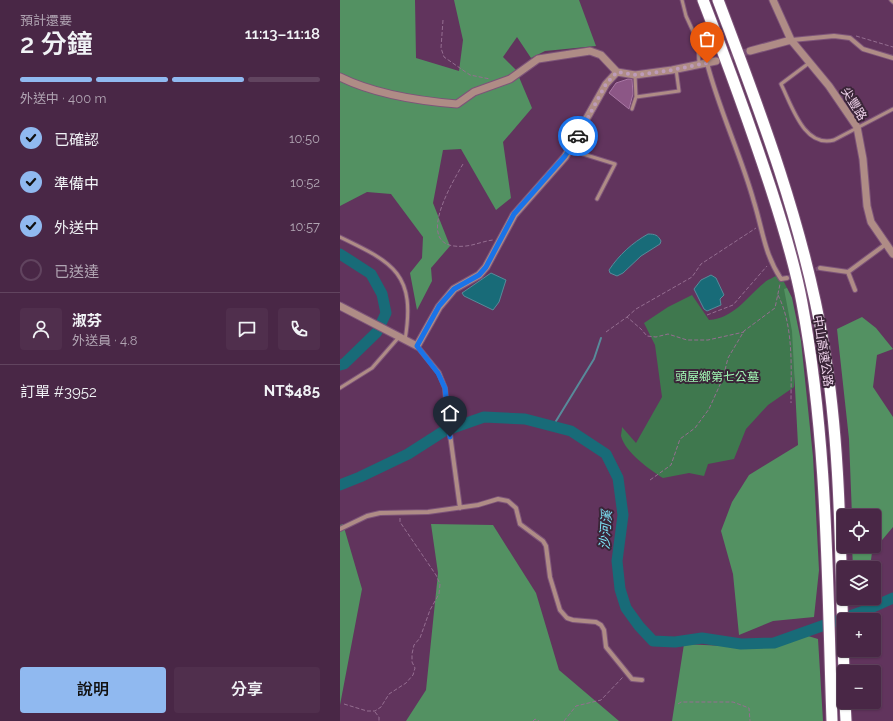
<!DOCTYPE html>
<html lang="zh-TW">
<head>
<meta charset="utf-8">
<style>
	:root { --surface:#492746; --page:#502f4d; --text:#f1f3f6; --muted:#b1a5b3; --line:#61445f; --accent:#90b9f0 }
	body { margin:0; font-family:Raleway,"Noto Sans TC",sans-serif; background:var(--page); color:var(--text); height:100vh; display:flex; flex-direction:column; font-size:15px; white-space:nowrap }
	* { box-sizing:border-box; margin:0 }
	p { font-size:13px; color:var(--muted) }
	.icon { flex:none; width:22px; height:22px; fill:none; stroke:currentColor; stroke-width:2; stroke-linecap:round; stroke-linejoin:round }
	.map { position:relative; flex:1; overflow:hidden }
	.sheet { display:flex; flex-direction:column; background:var(--surface); width:340px }
	.sheet>* { flex:none }
	.tools { position:absolute; left:497px; top:509px; display:grid; gap:8px }
	.tools a { display:grid; place-items:center; width:44px; height:44px; border-radius:4px; background:var(--surface); box-shadow:0 1px 3px #0004,0 0 0 1px var(--line); font-size:20px }
	.pin { position:absolute; display:grid; place-items:center; width:34px; height:34px; color:#fff; margin:-41px -17px; border-radius:50% 50% 50% 0; rotate:-45deg; box-shadow:0 0 4px #0007 }
	.pin .icon { rotate:45deg }
	.courier { position:absolute; display:grid; place-items:center; width:40px; height:40px; margin:-20px; border:3px solid #1a73e8; border-radius:50%; background:#fff; color:#222; box-shadow:0 1px 5px #0007 }
	.summary em { font-style:normal; font-weight:600 }
	.summary div { display:flex; flex-direction:column-reverse }
	.summary { display:flex; align-items:center; justify-content:space-between; height:68px; padding:0 20px }
	h1 { font-size:26px; font-weight:600; line-height:30px }
	.bar { display:grid; grid-template-columns:repeat(4,1fr); gap:6px 4px; align-content:center; height:48px; padding:0 20px }
	.bar i { height:5px; border-radius:3px; background:var(--line) }
	.bar .active { background:var(--accent) }
	.bar p { grid-column:span 4 }
	.line { display:flex; align-items:center; gap:10px; padding:0 20px; border-top:1px solid var(--line) }
	.line div { flex:1 }
	.round { display:grid; place-items:center; flex:none; width:42px; height:42px; border-radius:4px; background:var(--page) }
	ol { padding:0 20px; list-style:none }
	li { display:flex; align-items:center; gap:12px; height:44px }
	li p { margin-inline-start:auto }
	li .icon { padding:4px; border-radius:50%; background:var(--accent); color:#111; stroke-width:4 }
	li:last-child { color:var(--muted) }
	li i { width:22px; height:22px; border:2px solid var(--line); border-radius:50% }
	.cta { display:flex; gap:8px; margin-top:auto; padding:8px 20px }
	.cta a { flex:1; height:46px; border-radius:4px; background:var(--accent); color:#111; font-size:16px; font-weight:600; line-height:46px; text-align:center }
	.cta a+a { background:var(--page); color:var(--text) }
	main { display:flex; flex:1; min-height:0 }
	.map>svg:first-child { display:block }
</style>
</head>
<body>
<main>
<section class="sheet">
<div class="summary"><div><h1>2 分鐘</h1><p>預計還要</p></div><em>11:13–11:18</em></div>
<div class="bar"><i class="active"></i><i class="active"></i><i class="active"></i><i></i><p>外送中 · 400 m</p></div>
<ol>
<li><svg class="icon" aria-label="check" viewBox="0 0 24 24"><path d="M5 12l5 5 9-10"/></svg>已確認<p>10:50</p></li>
<li><svg class="icon" aria-label="check" viewBox="0 0 24 24"><path d="M5 12l5 5 9-10"/></svg>準備中<p>10:52</p></li>
<li><svg class="icon" aria-label="check" viewBox="0 0 24 24"><path d="M5 12l5 5 9-10"/></svg>外送中<p>10:57</p></li>
<li><i></i>已送達</li>
</ol>
<div class="line" style="height:72px"><a class="round"><svg class="icon" aria-label="person" viewBox="0 0 24 24"><circle cx="12" cy="8" r="4"/><path d="M4 21q1-7 8-7t8 7"/></svg></a><div><b>淑芬</b><p>外送員 · 4.8</p></div><a class="round"><svg class="icon" aria-label="chat" viewBox="0 0 24 24"><path d="M4 5h16v11H9l-5 4z"/></svg></a><a class="round"><svg class="icon" aria-label="phone" viewBox="0 0 24 24"><path d="M5 4h4l2 5-3 2q2 4 5 5l2-3 5 2v4C11 20 4 13 5 4z"/></svg></a></div>
<div class="line" style="height:52px"><div>訂單 #3952</div><b>NT$485</b></div>
<div class="cta"><a>說明</a><a>分享</a></div>
</section>
<div class="map">
<svg width="553" height="721" viewBox="0 0 553 721">
	<rect width="100%" height="100%" fill="#61345d"/>
	<path fill="#3f784e" d="M 440,274 L 452,298 L 455,367 L 454,387 L 428,405 L 406,429 L 394,459 L 368,464 L 364,476 L 349,473 L 323,478 C 310,470 285,452 281,436 C 281,434 282,430 282,427 L 296,443 L 322,397 L 315,345 L 304,323 L 328,307 L 352,295 L 369,320 C 394,318 406,298 424,283 C 428,279 435,277 440,274 Z"/>
	<path fill="#539162" d="M 0,0 L 75,0 L 76,58 L 119,71 L 123,40 L 114,0 L 239,0 L 256,46 L 205,51 L 191,58 L 177,37 L 163,57 L 176,70 L 192,108 L 163,142 L 171,198 L 156,210 L 121,149 L 103,150 L 93,203 L 110,246 L 91,268 L 92,281 L 77,310 L 70,273 L 82,258 L 83,237 L 51,194 L 27,192 L 0,206 Z
		M 447,288 L 452,298 L 461,341 L 473,457 L 479,570 L 474,617 L 433,621 L 399,635 L 393,574 L 381,531 L 392,502 L 409,475 L 458,445 L 452,331 L 444,289 Z
		M 522,317 L 536,328 L 553,349 L 537,355 L 533,387 L 553,417 L 553,527 L 532,552 L 530,568 L 513,568 L 512,546 L 534,546 L 534,516 L 512,516 L 509,439 L 497,329 Z
		M 3,524 L 22,589 L 0,705 L 0,525 Z
		M 91,524 L 153,525 L 196,593 L 219,670 L 279,721 L 66,721 L 86,690 L 98,573 Z
		M 468,636 L 478,639 L 483,721 L 332,721 L 344,644 L 426,648 Z"/>
	<path fill="#186b78" stroke="#588a9a" d="M 308,234 C 315,234 318,235 321,241 L 320,244 L 301,256 L 283,273 L 277,276 L 270,273 L 269,270 C 279,255 292,243 308,234 Z
		M 151,273 L 166,280 L 159,302 L 153,310 L 124,296 L 122,293 Z
		M 371,275 L 376,278 L 384,295 L 380,299 L 381,305 L 367,311 L 364,309 L 354,289 L 361,280 Z"/>
	<g fill="none" stroke-linecap="round" stroke-linejoin="round">
		<path stroke="#588a9a" stroke-width="2" d="M 213,426 L 254,359 L 261,338"/>
		<path stroke="#186b78" stroke-width="11" d="M 0,254 L 31,274 L 42,294 L 46,313 L 37,332 L 4,364 L 0,365
			M 0,485 L 20,477 L 68,454 L 104,431 L 144,417 L 185,419 L 231,431 L 266,454 L 278,478 L 283,515 L 277,561 L 280,589 L 286,608 L 299,626 L 313,641 L 335,642 L 362,638 L 401,644 L 434,643 L 524,611 L 553,598"/>
	</g>
	<path fill="#8c5786" stroke="#aa78a5" d="M 288,79 L 292,79 L 293,94 L 289,109 L 269,93 L 276,83 Z"/>
	<g fill="none" stroke-linecap="round" stroke-linejoin="round">
		<path stroke="#764c72" stroke-width="4" stroke-dasharray="4 2" stroke-linecap="butt" d="M 447,278 L 480,268"/>
		<path stroke="#764c72" stroke-width="7" stroke-dasharray="7 3.5" stroke-linecap="butt" d="M 381,59 L 410,51"/>
		<g stroke="#7d5479" stroke-width="5">
			<path id="service" d="M 342,0 L 346,16 L 358,42 L 359,64
				M 551,0 L 553,2
				M 469,63 L 441,84 C 452,106 464,148 494,140 L 553,109
				M 296,97 L 339,91 L 336,69
				M 292,109 L 296,97 L 295,75
				M 233,143 L 243,154 L 275,164 L 257,199
				M 0,237 C 54,263 76,274 65,340
				M 0,388 L 32,368 L 59,337"/>
		</g>
		<g stroke="#7d5479" stroke-width="6">
			<path id="minor" d="M 452,40 L 494,36 L 510,38 L 523,49 L 553,58
				M 367,63 C 379,110 401,155 414,202 C 423,231 424,253 441,279 L 447,278
				M 480,268 L 508,272 L 546,244
				M 508,272 L 515,290
				M 77,346 L 99,373 L 105,388 L 107,412 L 120,508
				M 0,529 L 27,516 L 40,513 L 88,512 L 138,505 L 158,499 L 168,501 L 176,508 L 180,524 L 203,541 L 206,546 L 210,577 L 220,610 L 227,618 L 233,620 L 256,622 L 261,625 L 264,630 L 266,647 L 292,679 L 302,680"/>
		</g>
		<g stroke="#7d5479" stroke-width="9">
			<path id="tertiary" d="M 433,0 L 451,40 L 489,86 L 517,127 L 523,159 L 527,206 L 531,222 L 553,254
				M 410,51 L 451,40
				M 0,77 C 34,94 80,101 117,104 L 134,92 L 170,79 L 198,59 L 250,51 L 261,55 L 277,72 L 295,75 L 332,70 L 376,61
				M 0,306 L 77,346 L 99,307 L 114,289 L 139,275 L 146,267 L 174,215 L 225,157 L 266,84 L 277,72"/>
		</g>
		<g stroke="#7d5479" stroke-width="13">
			<path id="motorway" d="M 363,0 C 387,62 410,125 431,189 C 443,226 455,264 462,303 C 488,442 487,581 492,721
				M 378,0 C 421,113 464,227 484,347 C 502,455 500,564 504,672
				M 505,702 L 506,721"/>
		</g>
		<path stroke="#956e91" stroke-width="1" stroke-dasharray="4 2" stroke-linecap="butt" d="M 103,20 L 101,48 L 104,57 L 130,75 L 150,79
			M 516,36 L 553,47
			M 123,164 C 110,186 71,252 126,246 C 135,245 144,241 153,240
			M 438,295 C 454,327 451,368 451,403
			M 367,315 L 393,305 L 427,266
			M 287,317 L 296,309 L 352,277 L 361,264 L 416,228
			M 266,332 L 287,317 L 301,329 L 307,336 L 316,337 L 328,334 L 347,340 L 368,340 L 404,332
			M 310,480 L 331,465 L 340,439 L 355,428 L 369,409 L 383,378 L 388,358 L 404,331 L 435,308 L 440,284
			M 4,704 L 27,711 L 35,711 L 41,707 L 49,694 L 66,683 L 73,675 L 75,668 L 72,662 L 72,654 L 74,645 L 80,638 L 90,610 L 99,594 L 100,584 L 96,575 L 60,522 L 60,518
			M 338,704 L 341,702 L 393,702 L 409,708 L 410,721
			M 35,712 L 39,717 L 39,721
			M 193,721 L 195,719 L 199,721
			M 224,721 L 236,706 L 261,700 L 283,677"/>
		<use href="#service" stroke="#af8c86" stroke-width="3"/>
		<use href="#minor" stroke="#af8c86" stroke-width="4"/>
		<use href="#tertiary" stroke="#af8c86" stroke-width="7"/>
		<use href="#motorway" stroke="#fff" stroke-width="11"/>
	</g>
	<g fill="none" stroke-linecap="round" stroke-linejoin="round">
		<path stroke="#bd9bb9" stroke-width="4" stroke-dasharray="0 7.2" d="M 238,136 L 266,84 L 277,72 L 296,75 L 332,70 L 367,63"/>
		<path stroke="#1a73e8" stroke-width="5" d="M 110,437 L 105,388 L 98,373 L 77,346 L 99,306 L 114,289 L 139,275 L 146,267 L 174,214 L 225,156 L 238,136"/>
	</g>
	<g text-anchor="middle" stroke-width="4" stroke-linejoin="round" paint-order="stroke">
		<g font-size="12" fill="#efd3eb" stroke="#3a2538">
			<text transform="translate(514 104) rotate(58)" y="4">尖豐路</text>
			<text transform="translate(483 351) rotate(81)" y="4">中山高速公路</text>
		</g>
		<g font-size="12" fill="#a2fab5" stroke="#3a2538">
			<text x="377" y="381">頭屋鄉第七公墓</text>
		</g>
		<g font-size="13" font-style="italic" fill="#7ee7fa" stroke="#3a2538">
			<text transform="translate(265 530) rotate(-86)" y="5">沙河溪</text>
		</g>
	</g>
</svg>
<div class="tools">
<a><svg class="icon" aria-label="locate" viewBox="0 0 24 24"><circle cx="12" cy="12" r="6"/><path d="M12 2v4M12 18v4M2 12h4M18 12h4"/></svg></a>
<a><svg class="icon" aria-label="layers" viewBox="0 0 24 24"><path d="M12 4l9 5-9 5-9-5zM3 14l9 5 9-5"/></svg></a>
<a>+</a>
<a>−</a>
</div>
<div class="pin" style="left:367px;top:63px;background:#ea580c"><svg class="icon" aria-label="bag" viewBox="0 0 24 24"><path d="M5 8h14l-1 12H6zM9 8a3 3 0 0 1 6 0"/></svg></div>
<div class="pin" style="left:110px;top:437px;background:#1f2937"><svg class="icon" aria-label="home" viewBox="0 0 24 24"><path d="M3 11l9-7 9 7M6 9v11h12V9"/></svg></div>
<div class="courier" style="left:238px;top:136px"><svg class="icon" aria-label="car" viewBox="0 0 24 24"><path d="M5 17H2v-5l4-1 3-4h7l3 4 3 1v5h-3M9 17h6M6 11h13"/><circle cx="7" cy="17" r="2"/><circle cx="17" cy="17" r="2"/></svg></div>
</div>
</main>
</body>
</html>
